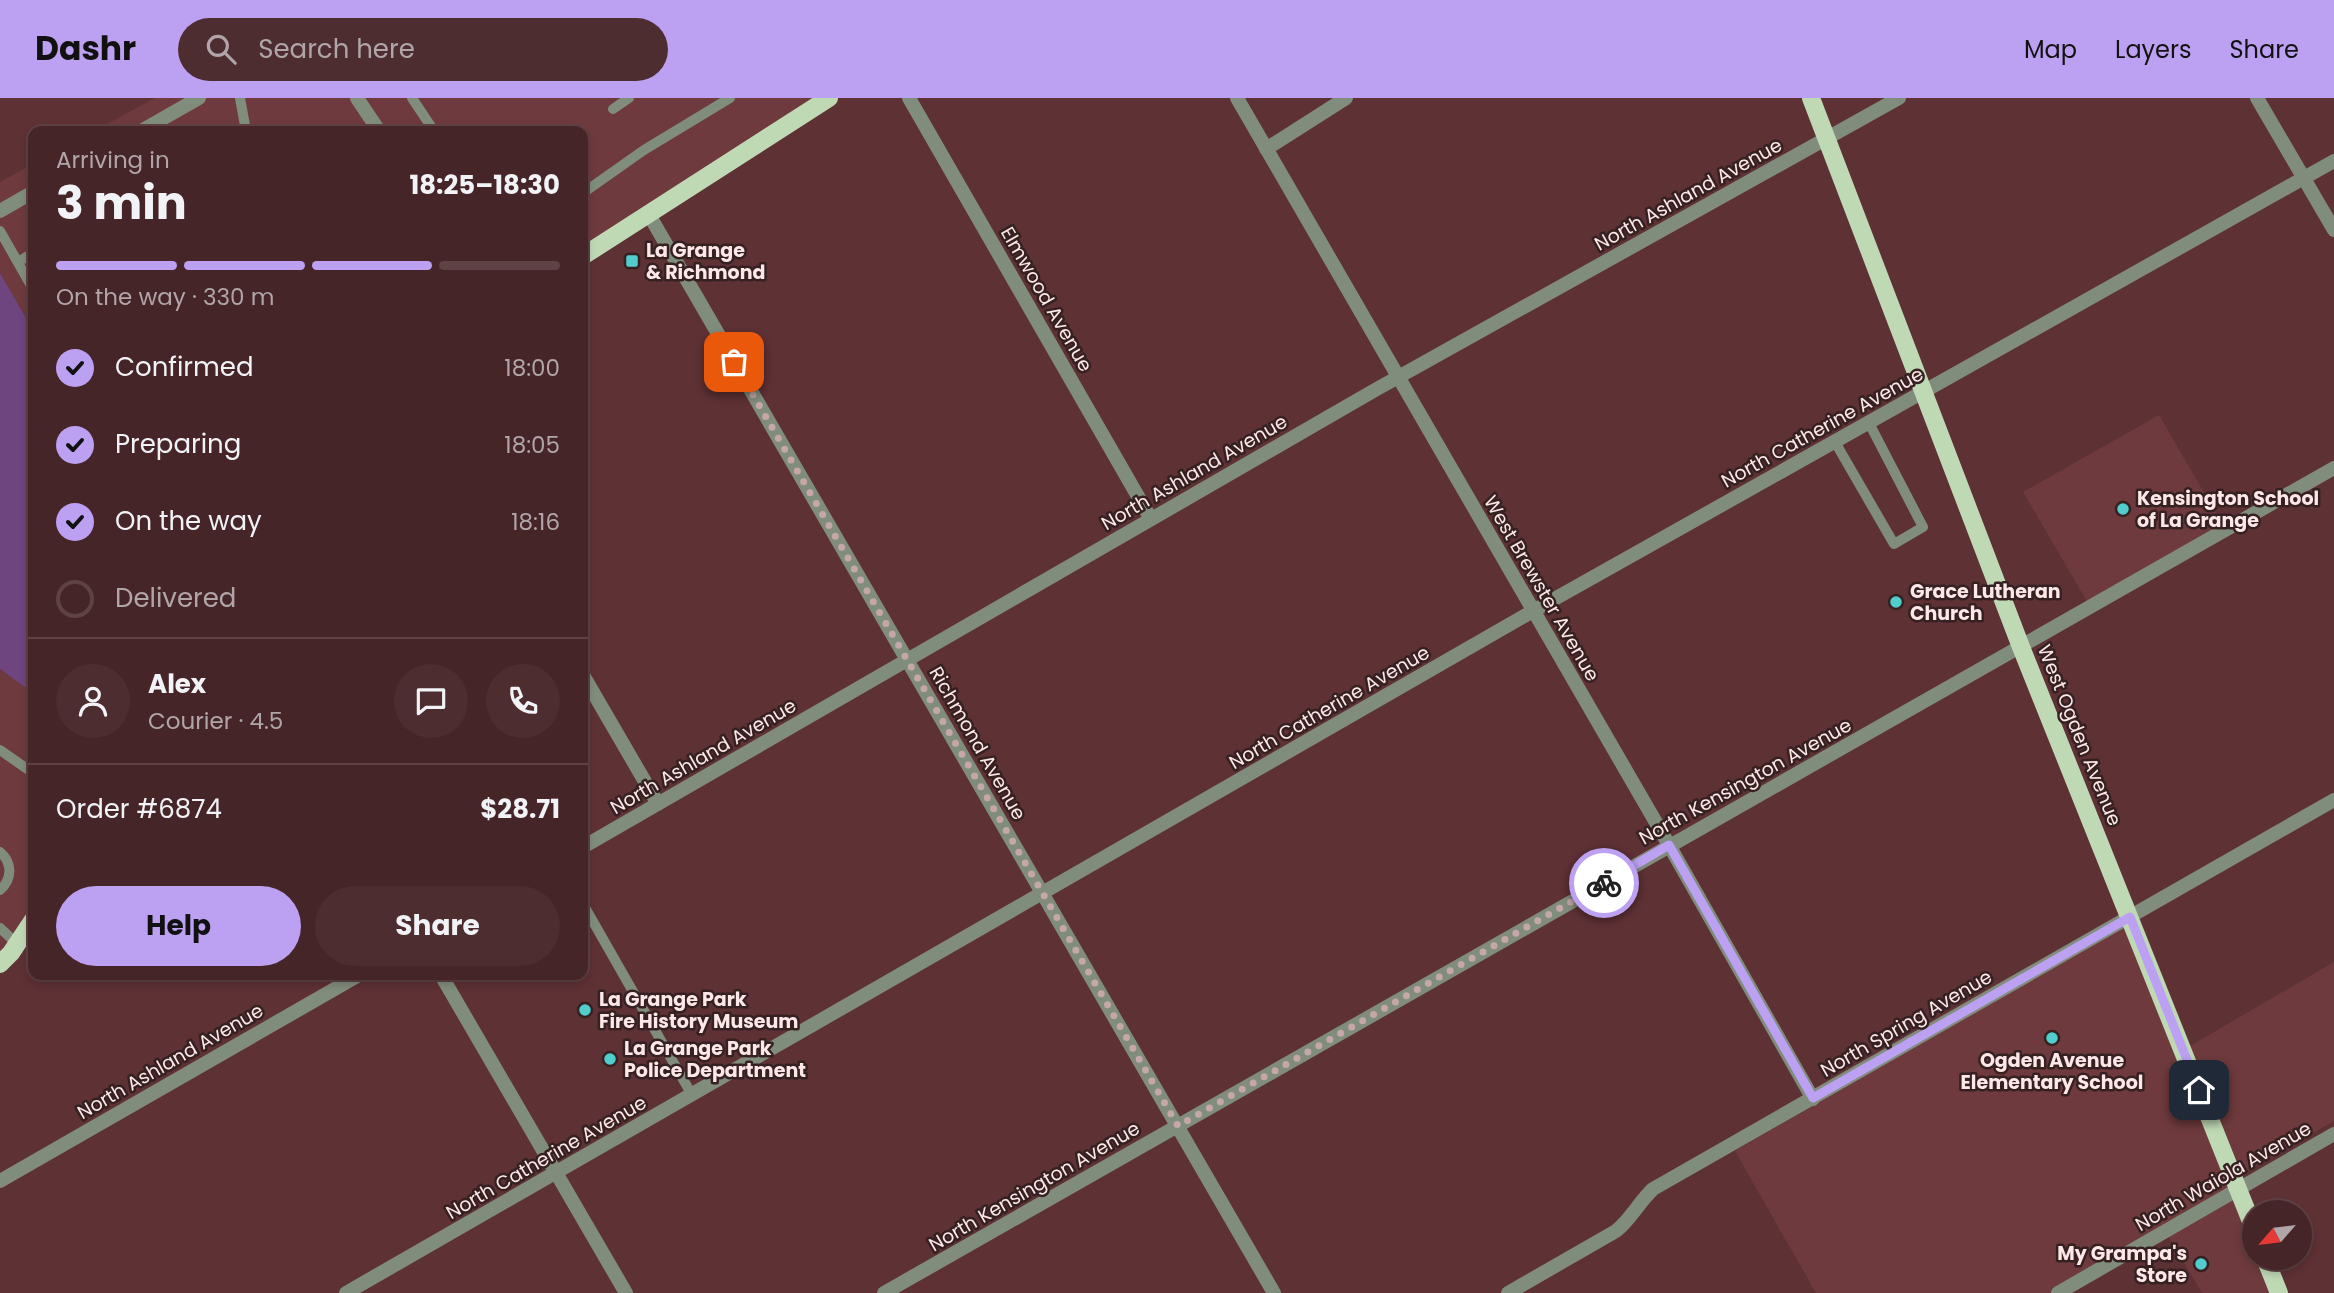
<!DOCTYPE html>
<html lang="en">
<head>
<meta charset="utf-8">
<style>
	:root { --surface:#462528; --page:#4d2d30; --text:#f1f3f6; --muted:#b0a5a8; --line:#5e4245; --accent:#bca0f2 }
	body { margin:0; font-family:Poppins,sans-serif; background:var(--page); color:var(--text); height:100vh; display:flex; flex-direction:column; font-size:26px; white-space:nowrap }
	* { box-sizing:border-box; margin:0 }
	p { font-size:23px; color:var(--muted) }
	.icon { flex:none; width:38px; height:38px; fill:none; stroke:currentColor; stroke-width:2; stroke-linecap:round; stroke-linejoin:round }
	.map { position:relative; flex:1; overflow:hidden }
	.side { position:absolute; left:28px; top:28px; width:560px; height:854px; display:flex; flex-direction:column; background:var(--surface); border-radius:14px; box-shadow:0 4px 10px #0003,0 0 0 2px var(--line) }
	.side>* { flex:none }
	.needle { width:46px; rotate:242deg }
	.controls { position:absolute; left:2242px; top:1102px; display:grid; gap:14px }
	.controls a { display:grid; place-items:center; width:70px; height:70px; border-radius:50%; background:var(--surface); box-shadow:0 4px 10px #0003,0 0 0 2px var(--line); font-size:35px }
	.pin { position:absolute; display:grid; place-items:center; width:60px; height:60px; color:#fff; margin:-30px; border-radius:14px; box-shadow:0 4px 10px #0006 }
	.courier { position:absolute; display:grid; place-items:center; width:70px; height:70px; margin:-35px; border:5px solid #bca0f2; border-radius:50%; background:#fff; color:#222; box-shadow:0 2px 9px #0007 }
	.head em { font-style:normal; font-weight:700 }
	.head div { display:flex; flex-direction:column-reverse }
	.head { display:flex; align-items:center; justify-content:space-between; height:119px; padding:0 28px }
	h1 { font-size:46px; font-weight:700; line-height:52px }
	.bar { display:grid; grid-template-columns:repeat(4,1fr); gap:10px 7px; align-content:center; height:84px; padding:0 28px }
	.bar i { height:9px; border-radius:5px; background:var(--line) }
	.bar .selected { background:var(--accent) }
	.bar p { grid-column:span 4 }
	.line { display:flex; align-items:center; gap:18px; padding:0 28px; border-top:2px solid var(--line) }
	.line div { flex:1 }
	.round { display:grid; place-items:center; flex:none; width:74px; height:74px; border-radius:37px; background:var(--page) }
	ol { padding:0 28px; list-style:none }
	li { display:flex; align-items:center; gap:21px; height:77px }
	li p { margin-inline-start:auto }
	li .icon { padding:7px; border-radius:50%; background:var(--accent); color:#111; stroke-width:4 }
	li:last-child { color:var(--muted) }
	li i { width:38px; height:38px; border:4px solid var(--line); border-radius:50% }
	.primary-button { display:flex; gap:14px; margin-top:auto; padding:14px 28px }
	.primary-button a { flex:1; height:80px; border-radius:42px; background:var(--accent); color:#111; font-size:28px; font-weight:700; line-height:80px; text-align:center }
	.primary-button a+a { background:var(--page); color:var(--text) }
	header { display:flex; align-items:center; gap:42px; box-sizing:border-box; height:98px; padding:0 35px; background:var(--accent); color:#111 }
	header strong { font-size:33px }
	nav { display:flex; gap:38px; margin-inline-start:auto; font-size:24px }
	.search { width:490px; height:63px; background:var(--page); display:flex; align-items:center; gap:18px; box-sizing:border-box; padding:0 24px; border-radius:38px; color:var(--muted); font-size:26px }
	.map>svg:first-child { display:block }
</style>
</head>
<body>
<header>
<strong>Dashr</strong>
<div class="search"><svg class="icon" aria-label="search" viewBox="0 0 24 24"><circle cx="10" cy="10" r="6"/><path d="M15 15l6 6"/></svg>Search here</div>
<nav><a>Map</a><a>Layers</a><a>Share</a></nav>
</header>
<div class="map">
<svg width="2334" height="1195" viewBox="0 0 2334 1195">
	<rect width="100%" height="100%" fill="#5e3135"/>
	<path fill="#6e3a3d" d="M 155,0 L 822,0 L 583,154 L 583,33 L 94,33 Z
		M 33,66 L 33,232 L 0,175 L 0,84 Z
		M 2159,317 L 2224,429 L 2088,505 L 2023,394 Z
		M 0,571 L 33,595 L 33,816 L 0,859 Z
		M 2127,827 L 2254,1139 L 2254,1160 L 2263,1160 L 2277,1195 L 2202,1195 L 2164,1131 L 2052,1195 L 1816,1195 L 1735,1053 Z
		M 2334,864 L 2334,1023 L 2242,1075 L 2190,948 Z"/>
	<path fill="#6f457f" d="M 0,175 L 33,232 L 33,595 L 0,571 Z"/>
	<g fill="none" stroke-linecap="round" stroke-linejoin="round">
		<path stroke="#818d7c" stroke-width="10" d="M 240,0 L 246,33
			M 412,0 L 434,33
			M 613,11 L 629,0
			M 583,95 L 644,52 L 730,0
			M 0,133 L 33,191
			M 18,164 L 33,155
			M 1835,344 L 1894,446 L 1923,429 L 1869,325
			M 0,652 L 33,675
			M 0,754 C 12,764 13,781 0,792
			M 583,806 L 692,997
			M 0,830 L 17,846"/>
		<path stroke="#818d7c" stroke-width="14" d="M 357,0 L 379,33
			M 909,0 L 1151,421
			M 1237,0 L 1669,747 L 1813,1001
			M 2257,0 L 2334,132
			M 141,33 L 199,0
			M 1266,51 L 1346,0
			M 0,113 L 33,94
			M 648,115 L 1274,1195
			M 583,577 L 658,706
			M 583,749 L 1375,292 L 1899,0
			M 441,877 L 626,1195
			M 0,1083 L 359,877
			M 346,1195 L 1533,513 L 2334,63
			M 884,1195 L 2334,370
			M 1508,1195 L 1616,1133 C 1631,1121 1639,1104 1653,1091 L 2334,702
			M 2058,1195 L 2334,1036"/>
		<path stroke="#c0d9b5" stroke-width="18" d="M 1811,0 L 2021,549 L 2254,1131
			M 583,158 L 829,0
			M 0,866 L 11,855 L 33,822
			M 2265,1160 L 2279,1195"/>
	</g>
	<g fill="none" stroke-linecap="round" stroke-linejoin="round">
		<path stroke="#c6a7a9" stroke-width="7" stroke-dasharray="0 12.6" d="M 734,264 L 1178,1028 L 1604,785"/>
		<path stroke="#bca0f2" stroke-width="9" d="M 1604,785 L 1669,747 L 1813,1000 L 2130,819 L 2199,992"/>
	</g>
	<g fill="#52cdce" stroke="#352122" stroke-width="2.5">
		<rect x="625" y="156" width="14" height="14" rx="3.5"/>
		<circle cx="2123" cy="411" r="7"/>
		<circle cx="1896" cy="504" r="7"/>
		<circle cx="585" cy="912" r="7"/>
		<circle cx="2052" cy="940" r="7"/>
		<circle cx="610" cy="961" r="7"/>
		<circle cx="2201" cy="1166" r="7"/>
	</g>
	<g text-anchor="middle" stroke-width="5" stroke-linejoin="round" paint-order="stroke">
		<g font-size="19" fill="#fee7e7" stroke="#352122">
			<text transform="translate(1688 96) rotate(-29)" y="7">North Ashland Avenue</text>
			<text transform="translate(1047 201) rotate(60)" y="7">Elmwood Avenue</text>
			<text transform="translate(1822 329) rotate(-29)" y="7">North Catherine Avenue</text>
			<text transform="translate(1194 374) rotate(-30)" y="7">North Ashland Avenue</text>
			<text transform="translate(1542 490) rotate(60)" y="7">West Brewster Avenue</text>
			<text transform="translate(1329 609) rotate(-30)" y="7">North Catherine Avenue</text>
			<text transform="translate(2080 637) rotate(68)" y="7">West Ogden Avenue</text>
			<text transform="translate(978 645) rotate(60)" y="7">Richmond Avenue</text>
			<text transform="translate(703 658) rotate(-30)" y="7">North Ashland Avenue</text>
			<text transform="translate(1745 683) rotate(-29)" y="7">North Kensington Avenue</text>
			<text transform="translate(1906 925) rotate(-30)" y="7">North Spring Avenue</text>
			<text transform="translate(170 963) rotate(-30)" y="7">North Ashland Avenue</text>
			<text transform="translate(546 1059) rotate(-30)" y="7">North Catherine Avenue</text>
			<text transform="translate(2223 1078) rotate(-30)" y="7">North Waiola Avenue</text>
			<text transform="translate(1034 1088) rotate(-30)" y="7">North Kensington Avenue</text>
		</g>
		<g font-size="19" font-weight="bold" fill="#fee7e7" stroke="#352122" text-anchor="start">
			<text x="646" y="159">La Grange<tspan x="646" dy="22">&amp; Richmond</tspan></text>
			<text x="2137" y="407">Kensington School<tspan x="2137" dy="22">of La Grange</tspan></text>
			<text x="1910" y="500">Grace Lutheran<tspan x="1910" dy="22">Church</tspan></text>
			<text x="599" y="908">La Grange Park<tspan x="599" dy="22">Fire History Museum</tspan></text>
			<text x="624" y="957">La Grange Park<tspan x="624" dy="22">Police Department</tspan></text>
			<text x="2052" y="969" text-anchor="middle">Ogden Avenue<tspan x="2052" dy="22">Elementary School</tspan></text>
			<text x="2187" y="1162" text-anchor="end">My Grampa's<tspan x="2187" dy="22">Store</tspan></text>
		</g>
	</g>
</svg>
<div class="controls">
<a><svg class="needle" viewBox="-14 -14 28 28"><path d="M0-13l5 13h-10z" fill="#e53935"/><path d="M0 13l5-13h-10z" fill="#b0a5a8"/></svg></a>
</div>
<div class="pin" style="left:734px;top:264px;background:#ea580c"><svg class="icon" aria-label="bag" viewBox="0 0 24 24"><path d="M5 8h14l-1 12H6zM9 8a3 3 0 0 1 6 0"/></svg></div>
<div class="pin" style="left:2199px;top:992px;background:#1f2937"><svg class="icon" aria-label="home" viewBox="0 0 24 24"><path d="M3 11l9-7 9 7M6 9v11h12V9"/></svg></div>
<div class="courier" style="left:1604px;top:785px"><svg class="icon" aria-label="bike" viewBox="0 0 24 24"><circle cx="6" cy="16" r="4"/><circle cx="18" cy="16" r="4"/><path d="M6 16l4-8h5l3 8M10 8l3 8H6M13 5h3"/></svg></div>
<section class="side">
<div class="head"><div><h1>3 min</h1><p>Arriving in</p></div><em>18:25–18:30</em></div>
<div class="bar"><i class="selected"></i><i class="selected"></i><i class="selected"></i><i></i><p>On the way · 330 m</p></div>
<ol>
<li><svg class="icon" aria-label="check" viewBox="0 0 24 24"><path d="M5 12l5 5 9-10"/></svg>Confirmed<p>18:00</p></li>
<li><svg class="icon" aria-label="check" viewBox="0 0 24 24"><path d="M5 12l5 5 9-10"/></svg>Preparing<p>18:05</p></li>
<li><svg class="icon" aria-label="check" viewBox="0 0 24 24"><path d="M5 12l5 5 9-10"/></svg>On the way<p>18:16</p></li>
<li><i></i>Delivered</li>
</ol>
<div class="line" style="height:126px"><a class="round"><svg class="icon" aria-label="person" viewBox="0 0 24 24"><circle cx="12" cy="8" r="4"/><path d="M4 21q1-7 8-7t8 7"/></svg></a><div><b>Alex</b><p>Courier · 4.5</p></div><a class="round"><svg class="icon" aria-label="chat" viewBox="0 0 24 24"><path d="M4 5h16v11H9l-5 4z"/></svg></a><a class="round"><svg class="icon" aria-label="phone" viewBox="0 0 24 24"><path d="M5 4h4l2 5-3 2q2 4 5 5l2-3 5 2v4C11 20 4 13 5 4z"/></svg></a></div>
<div class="line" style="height:91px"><div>Order #6874</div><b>$28.71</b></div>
<div class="primary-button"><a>Help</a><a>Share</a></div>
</section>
</div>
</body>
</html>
